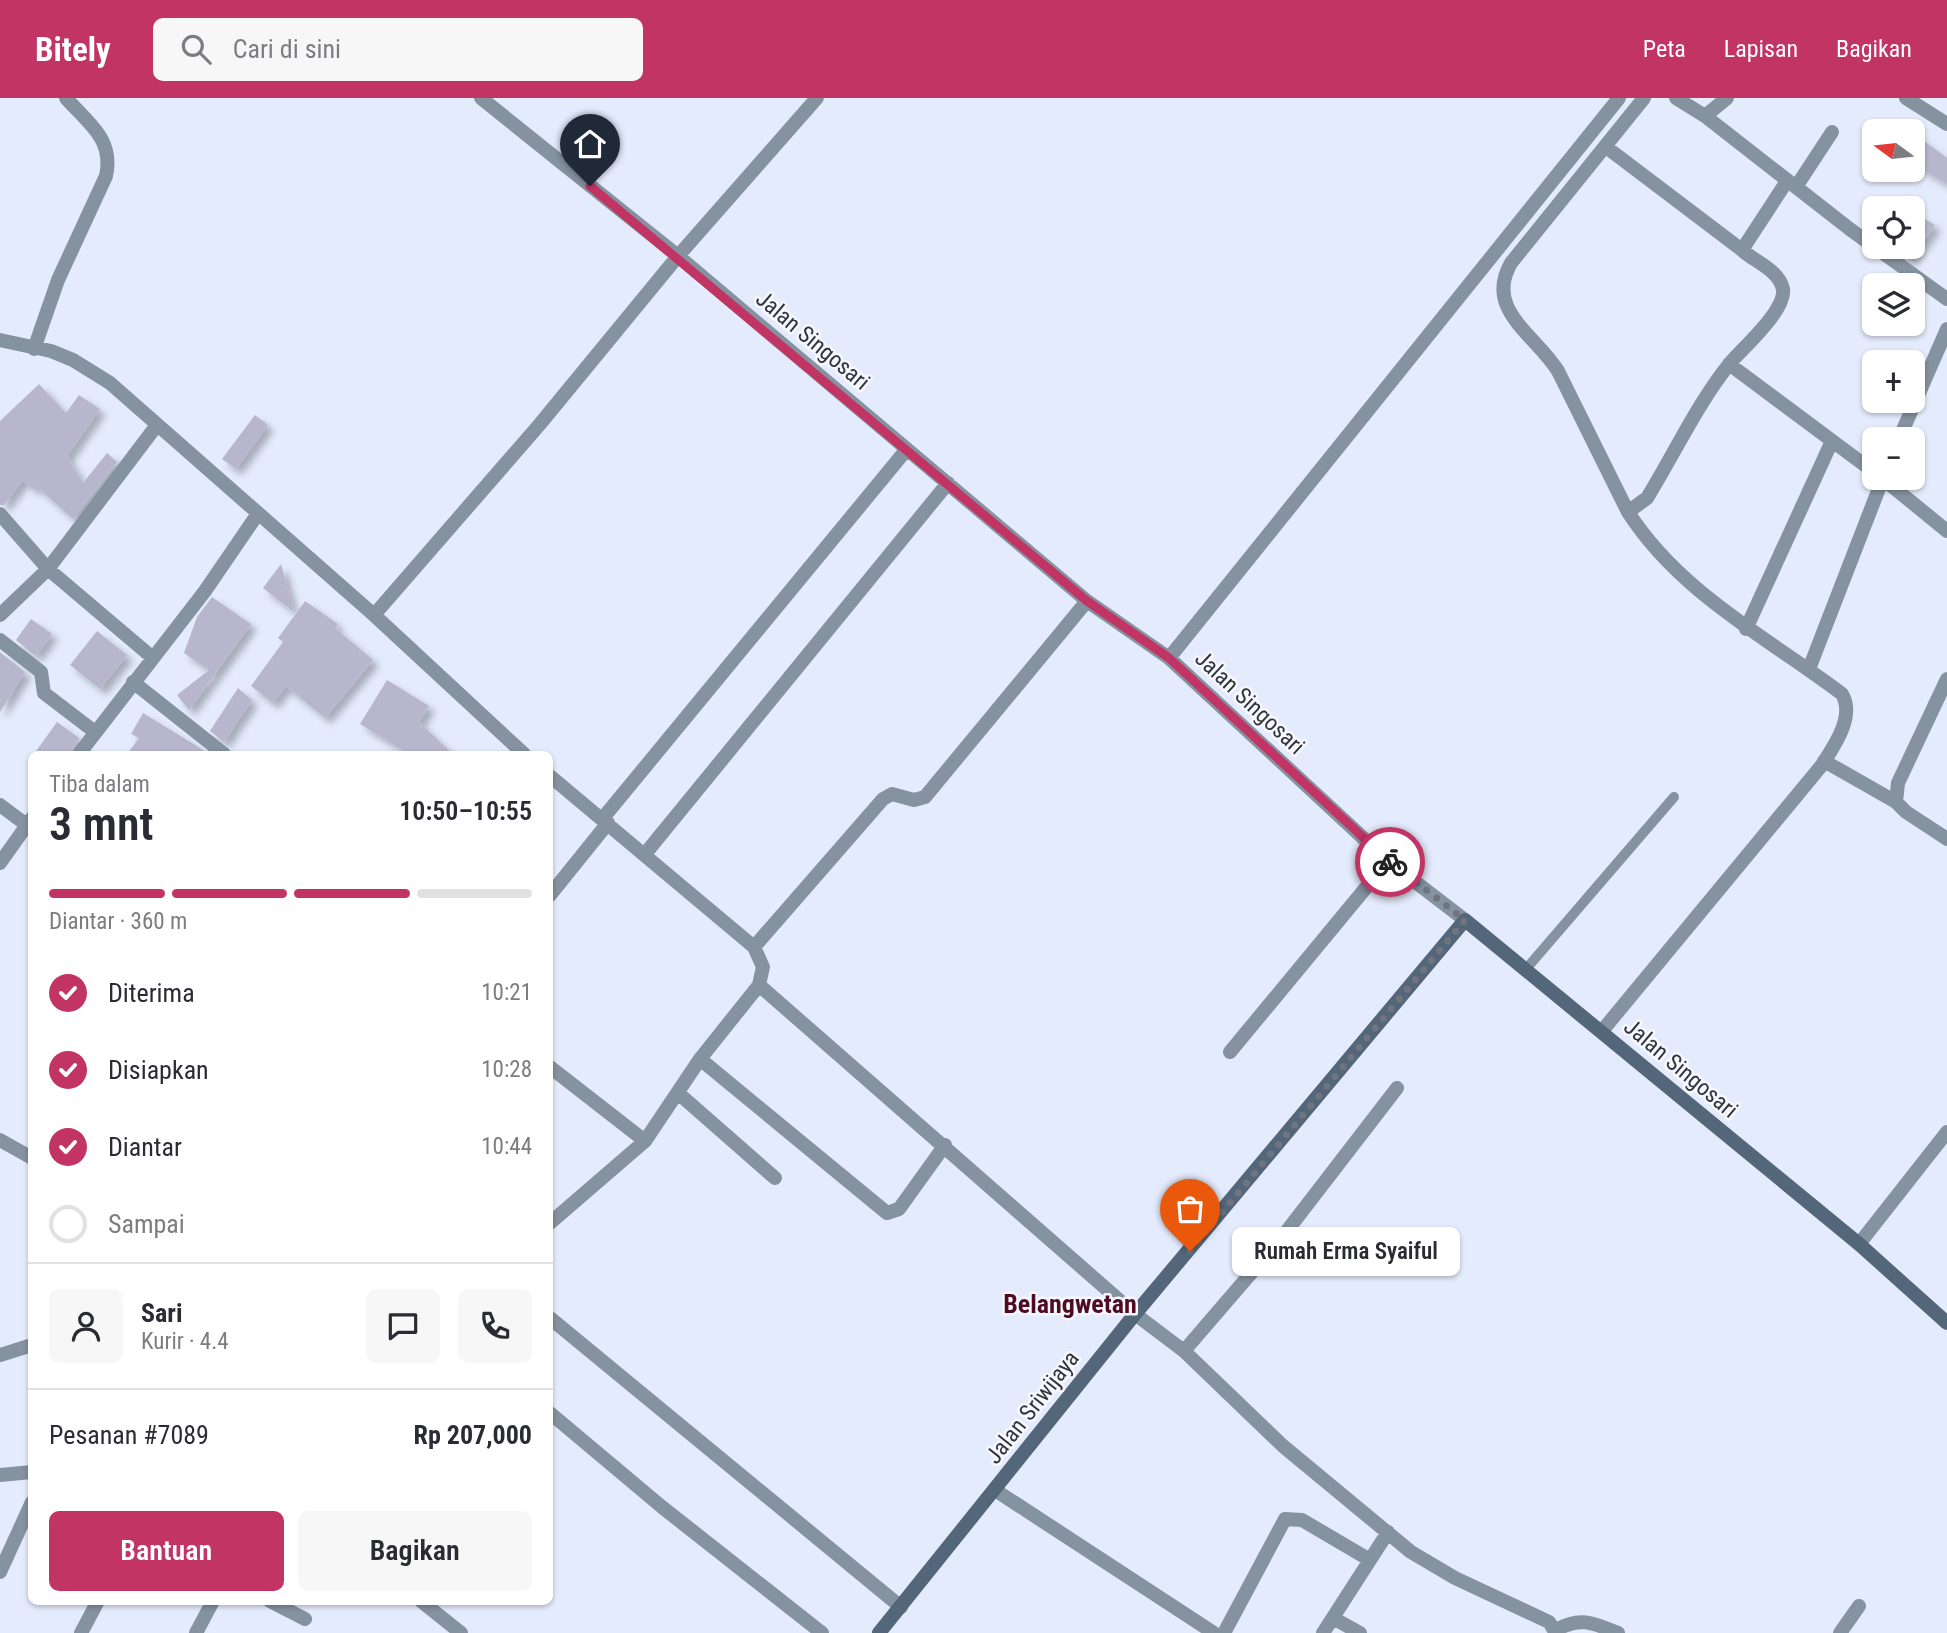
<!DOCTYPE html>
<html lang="id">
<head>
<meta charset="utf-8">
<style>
	:root { --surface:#fff; --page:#f7f7f7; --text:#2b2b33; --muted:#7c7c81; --line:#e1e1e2; --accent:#c13463 }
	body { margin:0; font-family:"Roboto Condensed",sans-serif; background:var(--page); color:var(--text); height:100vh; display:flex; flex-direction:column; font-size:26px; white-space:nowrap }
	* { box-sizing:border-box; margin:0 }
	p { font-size:23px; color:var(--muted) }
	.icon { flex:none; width:38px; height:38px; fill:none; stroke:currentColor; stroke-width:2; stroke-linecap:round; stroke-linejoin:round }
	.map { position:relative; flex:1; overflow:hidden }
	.details { position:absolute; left:28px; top:653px; width:525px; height:854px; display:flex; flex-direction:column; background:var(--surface); border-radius:10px; box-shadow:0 2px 5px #0004 }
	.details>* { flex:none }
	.needle { width:46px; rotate:285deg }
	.buttons { position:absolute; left:1862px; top:21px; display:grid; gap:14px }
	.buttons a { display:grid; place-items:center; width:63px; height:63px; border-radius:10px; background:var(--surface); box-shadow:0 2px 5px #0004; font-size:35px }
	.pin { position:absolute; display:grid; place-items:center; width:60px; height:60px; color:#fff; margin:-72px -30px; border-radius:50% 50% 50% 0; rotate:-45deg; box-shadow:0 0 7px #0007 }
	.pin .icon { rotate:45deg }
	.courier { position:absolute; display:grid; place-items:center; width:70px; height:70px; margin:-35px; border:5px solid #c13463; border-radius:50%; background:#fff; color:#222; box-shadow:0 2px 9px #0007 }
	.bubble { position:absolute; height:49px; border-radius:10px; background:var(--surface); box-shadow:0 2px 5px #0004; font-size:23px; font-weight:600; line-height:49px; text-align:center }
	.headline em { font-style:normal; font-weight:600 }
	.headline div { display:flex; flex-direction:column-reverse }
	.headline { display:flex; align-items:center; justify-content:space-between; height:119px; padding:0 21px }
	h1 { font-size:46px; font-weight:600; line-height:52px }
	.bar { display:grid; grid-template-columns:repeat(4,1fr); gap:10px 7px; align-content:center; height:84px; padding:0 21px }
	.bar i { height:9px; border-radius:5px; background:var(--line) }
	.bar .active { background:var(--accent) }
	.bar p { grid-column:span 4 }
	.line { display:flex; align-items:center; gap:18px; padding:0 21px; border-top:2px solid var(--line) }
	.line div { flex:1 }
	.round { display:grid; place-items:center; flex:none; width:74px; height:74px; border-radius:10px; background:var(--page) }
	ol { padding:0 21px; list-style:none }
	li { display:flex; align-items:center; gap:21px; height:77px }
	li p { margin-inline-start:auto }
	li .icon { padding:7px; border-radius:50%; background:var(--accent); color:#fff; stroke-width:4 }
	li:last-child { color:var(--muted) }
	li i { width:38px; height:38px; border:4px solid var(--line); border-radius:50% }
	.cta { display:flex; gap:14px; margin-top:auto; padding:14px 21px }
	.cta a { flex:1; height:80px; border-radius:10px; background:var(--accent); color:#fff; font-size:28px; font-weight:600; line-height:80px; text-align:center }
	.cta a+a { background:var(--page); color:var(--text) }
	header { display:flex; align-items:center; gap:42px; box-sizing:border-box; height:98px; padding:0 35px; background:var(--accent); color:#fff }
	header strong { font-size:33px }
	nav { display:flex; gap:38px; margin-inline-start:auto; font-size:24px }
	.search { width:490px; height:63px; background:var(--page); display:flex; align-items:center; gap:18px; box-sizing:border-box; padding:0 24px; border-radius:10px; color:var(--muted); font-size:26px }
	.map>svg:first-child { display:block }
</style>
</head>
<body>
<header>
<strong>Bitely</strong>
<div class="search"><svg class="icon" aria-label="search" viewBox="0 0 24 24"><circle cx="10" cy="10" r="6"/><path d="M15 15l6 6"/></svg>Cari di sini</div>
<nav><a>Peta</a><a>Lapisan</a><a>Bagikan</a></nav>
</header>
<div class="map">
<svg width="1947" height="1535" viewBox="0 0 1947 1535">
	<defs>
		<filter id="shadow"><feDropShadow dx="6" dy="6" stdDeviation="3.5" flood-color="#0004"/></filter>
	</defs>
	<rect width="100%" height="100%" fill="#e4ebfc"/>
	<path fill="#b7b6cc" filter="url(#shadow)" d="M 1913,35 L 1947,60 L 1947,86 L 1913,66 Z
		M 1913,114 L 1935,127 L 1910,163 L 1891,149 L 1913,149 Z
		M 39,286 L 66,315 L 79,297 L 100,311 L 67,358 L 83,385 L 107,355 L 117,364 L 73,421 L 36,388 L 33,391 L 23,382 L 4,407 L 0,407 L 0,323 Z
		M 255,317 L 268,327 L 236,371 L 222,361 Z
		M 281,466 L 294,514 L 263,490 Z
		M 212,499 L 251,526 L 189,612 L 177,597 L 209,572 L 184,555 L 197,519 Z
		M 305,503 L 338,526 L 335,530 L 373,562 L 325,620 L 286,588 L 273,605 L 251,588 L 283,544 L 278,540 Z
		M 31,521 L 52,536 L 36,558 L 16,542 Z
		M 97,533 L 127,557 L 100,591 L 70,567 Z
		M 0,554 L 25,574 L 0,614 Z
		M 387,582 L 429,608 L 419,624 L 453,656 L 409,656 L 360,626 Z
		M 238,590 L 252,602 L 224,644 L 210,633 Z
		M 143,615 L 200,650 L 209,656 L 127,656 L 139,640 L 131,636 Z
		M 57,624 L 79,640 L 70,656 L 34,656 Z"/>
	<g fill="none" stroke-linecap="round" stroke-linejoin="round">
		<path stroke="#85929f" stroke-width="10" d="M 1526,871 L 1674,699"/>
		<path stroke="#85929f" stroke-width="14" d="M 481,0 L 678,158 L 1087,503 L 1169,560 L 1388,763 L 1465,822
			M 1676,0 L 1705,18 L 1851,132 L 1947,201
			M 1906,0 L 1947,26
			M 1705,18 L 1727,0
			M 1606,49 L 1742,152
			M 1796,89 L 1832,34
			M 0,242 L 51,253 L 73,262 L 110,285 L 374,517 L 524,656
			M 34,251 L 58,182 L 106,78 C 114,41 89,26 66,0
			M 1729,266 L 1874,374
			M 1899,341 L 1947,231
			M 1882,380 L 1947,433
			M 1628,414 L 1558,273 C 1535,236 1484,212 1511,165 L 1644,0
			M 0,416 L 48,471 L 153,560
			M 0,517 L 48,471 L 157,327
			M 374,517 L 540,326 L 678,158 L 817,0
			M 1746,531 L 1832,343
			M 0,542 L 41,574 L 44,595 L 95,634
			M 1169,560 L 1619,0
			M 1809,571 L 1883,380
			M 1947,581 L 1898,685 L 1896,704 L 1906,714 L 1947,741
			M 133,584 L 224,656
			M 79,656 L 205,493 L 257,417
			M 1824,663 L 1896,704
			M 550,678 L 754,849 L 763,869 L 759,887 L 1135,1216 L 1184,1253 L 1283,1348 L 1411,1454 L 1455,1480 L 1549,1524 L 1556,1535
			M 0,707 L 32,731
			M 603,720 L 907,351
			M 645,756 L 948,385
			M 0,765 L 32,720
			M 550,797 L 608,725
			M 754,849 L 883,701 L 892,696 L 914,702 L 925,699 L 1087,503
			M 1602,933 L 1822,667 C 1835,647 1855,618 1842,596 C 1768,540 1680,495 1628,414 L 1647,400 C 1673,358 1700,301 1731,264 C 1745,248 1786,212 1783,191 C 1779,172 1755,164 1742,152 L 1787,83
			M 1230,954 L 1388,763
			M 700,961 L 887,1115 L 899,1111 L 945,1047
			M 550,969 L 645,1043
			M 678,995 L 775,1080
			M 0,1042 L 32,1060
			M 550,1125 L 645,1043 L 700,961 L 759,887
			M 1859,1146 L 1947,1034
			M 550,1220 L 901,1509
			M 1184,1253 L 1283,1138 L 1397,990
			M 0,1257 L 32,1247
			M 550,1315 L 662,1409 L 822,1535
			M 0,1377 L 32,1374
			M 995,1392 L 1214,1535
			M 0,1474 L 32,1404
			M 270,1503 L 305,1521
			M 421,1503 L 461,1535
			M 1333,1520 L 1360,1535
			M 1556,1532 C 1580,1518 1594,1525 1618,1535
			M 81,1535 L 98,1503
			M 196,1535 L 213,1503
			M 1224,1535 L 1285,1421 L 1302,1422 L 1370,1462
			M 1323,1535 L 1388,1434
			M 1840,1535 L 1859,1508"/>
		<path stroke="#54677a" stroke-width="14" d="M 879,1535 L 1135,1216 L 1465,822 L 1859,1146 L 1947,1225"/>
	</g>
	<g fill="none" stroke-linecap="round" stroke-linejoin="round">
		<path stroke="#70747f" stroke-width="7" stroke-dasharray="0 12.6" d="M 1190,1153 L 1465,822 L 1390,764"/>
		<path stroke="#c13463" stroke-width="9" d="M 590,88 L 1087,503 L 1169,560 L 1390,764"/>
	</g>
	<g text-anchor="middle" stroke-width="5" stroke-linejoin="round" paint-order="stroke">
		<g font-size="23" fill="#31343c" stroke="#f7f8fd">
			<text transform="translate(813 242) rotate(40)" y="8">Jalan Singosari</text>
			<text transform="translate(1250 604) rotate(43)" y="8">Jalan Singosari</text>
			<text transform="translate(1681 970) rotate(40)" y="8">Jalan Singosari</text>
			<text transform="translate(1032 1309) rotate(-52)" y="8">Jalan Sriwijaya</text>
		</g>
		<g font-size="26" font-weight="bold" fill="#4f0b23" stroke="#f7f8fd">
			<text x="1070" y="1215">Belangwetan</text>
		</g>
	</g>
</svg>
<div class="buttons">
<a><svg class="needle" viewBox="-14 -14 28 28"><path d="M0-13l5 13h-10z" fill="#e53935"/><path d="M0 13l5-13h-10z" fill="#7c7c81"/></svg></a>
<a><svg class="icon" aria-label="locate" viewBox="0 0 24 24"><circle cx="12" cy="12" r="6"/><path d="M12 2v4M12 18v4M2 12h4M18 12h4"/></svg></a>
<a><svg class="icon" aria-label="layers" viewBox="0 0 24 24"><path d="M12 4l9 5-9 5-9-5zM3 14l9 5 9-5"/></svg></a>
<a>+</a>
<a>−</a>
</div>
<div class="pin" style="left:1190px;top:1153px;background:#ea580c"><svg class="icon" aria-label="bag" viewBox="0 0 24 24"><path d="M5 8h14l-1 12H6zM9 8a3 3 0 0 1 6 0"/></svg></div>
<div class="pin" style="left:590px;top:88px;background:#1f2937"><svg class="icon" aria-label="home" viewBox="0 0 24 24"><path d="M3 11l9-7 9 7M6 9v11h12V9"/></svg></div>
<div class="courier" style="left:1390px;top:764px"><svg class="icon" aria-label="bike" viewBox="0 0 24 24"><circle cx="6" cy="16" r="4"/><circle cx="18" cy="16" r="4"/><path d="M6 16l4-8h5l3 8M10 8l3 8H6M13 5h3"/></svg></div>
<div class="bubble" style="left:1232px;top:1129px;width:228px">Rumah Erma Syaiful</div>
<section class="details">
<div class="headline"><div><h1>3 mnt</h1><p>Tiba dalam</p></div><em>10:50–10:55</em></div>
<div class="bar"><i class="active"></i><i class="active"></i><i class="active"></i><i></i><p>Diantar · 360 m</p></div>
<ol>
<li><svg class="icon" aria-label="check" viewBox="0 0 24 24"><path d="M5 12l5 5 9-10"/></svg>Diterima<p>10:21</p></li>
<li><svg class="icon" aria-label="check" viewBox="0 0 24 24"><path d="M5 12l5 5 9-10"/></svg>Disiapkan<p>10:28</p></li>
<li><svg class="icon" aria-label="check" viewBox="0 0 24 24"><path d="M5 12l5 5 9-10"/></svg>Diantar<p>10:44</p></li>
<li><i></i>Sampai</li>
</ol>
<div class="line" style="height:126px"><a class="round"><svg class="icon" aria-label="person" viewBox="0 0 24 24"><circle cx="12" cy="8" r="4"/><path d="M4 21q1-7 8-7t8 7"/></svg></a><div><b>Sari</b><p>Kurir · 4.4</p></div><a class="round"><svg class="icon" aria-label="chat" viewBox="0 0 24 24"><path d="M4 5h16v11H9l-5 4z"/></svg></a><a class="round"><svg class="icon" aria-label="phone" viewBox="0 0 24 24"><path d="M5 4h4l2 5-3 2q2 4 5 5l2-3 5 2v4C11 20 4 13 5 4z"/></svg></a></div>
<div class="line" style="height:91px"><div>Pesanan #7089</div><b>Rp 207,000</b></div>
<div class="cta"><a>Bantuan</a><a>Bagikan</a></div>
</section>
</div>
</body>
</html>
